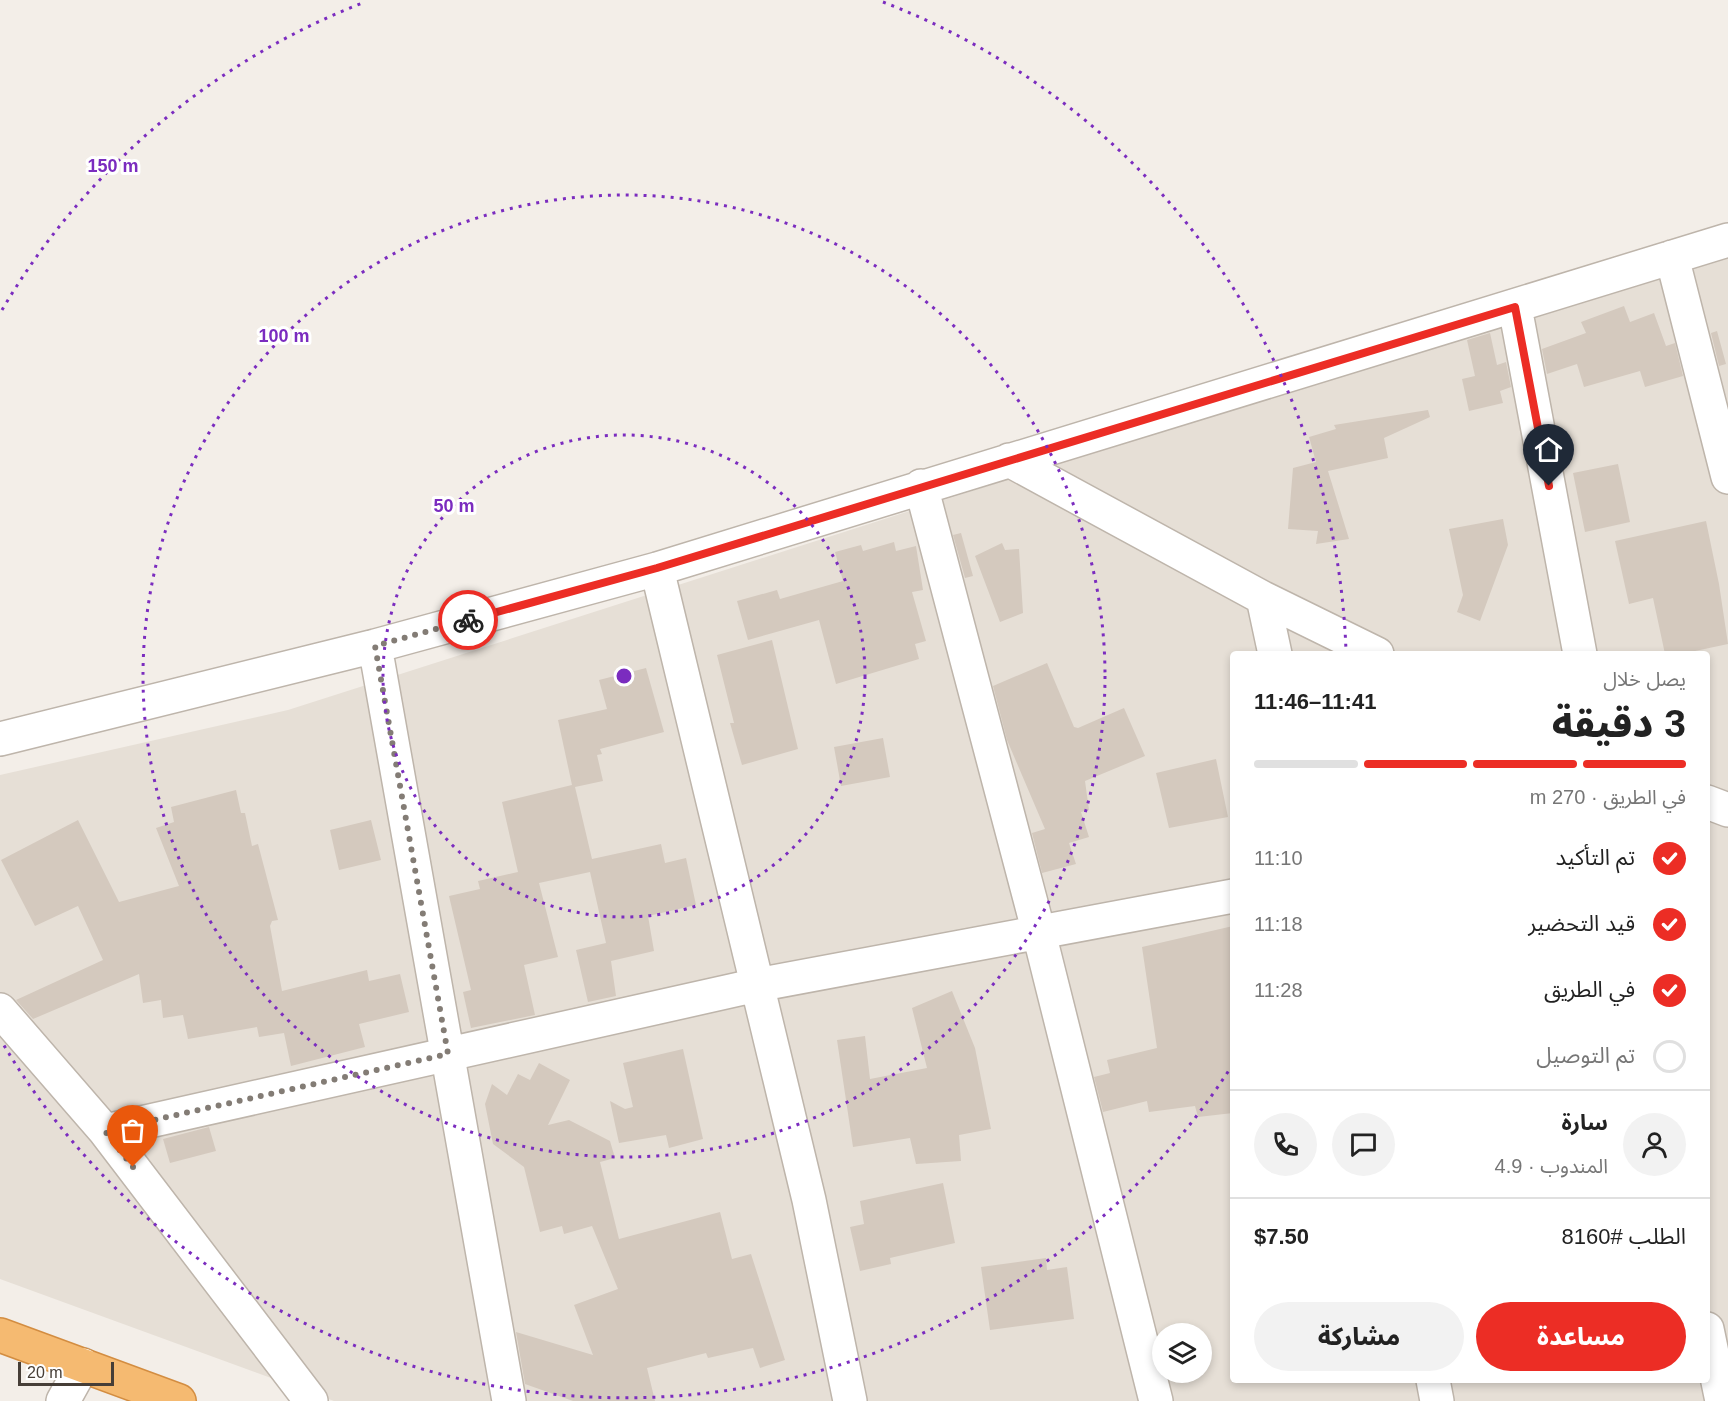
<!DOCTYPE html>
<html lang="ar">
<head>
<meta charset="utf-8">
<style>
	:root { --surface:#fff; --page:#f2f2f2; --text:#222; --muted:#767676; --line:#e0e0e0; --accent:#ec2d25 }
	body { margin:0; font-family:Helvetica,"Noto Sans Arabic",sans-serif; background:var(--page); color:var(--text); direction:rtl; height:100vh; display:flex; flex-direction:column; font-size:22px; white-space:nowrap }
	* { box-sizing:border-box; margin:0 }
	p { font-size:20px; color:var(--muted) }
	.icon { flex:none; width:33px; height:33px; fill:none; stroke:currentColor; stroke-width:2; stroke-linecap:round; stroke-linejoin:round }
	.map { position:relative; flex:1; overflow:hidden; direction:ltr }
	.sheet { position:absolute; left:1230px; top:651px; width:480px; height:732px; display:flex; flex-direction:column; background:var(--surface); border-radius:6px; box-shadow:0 3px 9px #0003; direction:rtl }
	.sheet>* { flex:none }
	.controls { position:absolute; left:1152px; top:1323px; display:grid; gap:12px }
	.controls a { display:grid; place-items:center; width:60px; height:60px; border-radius:50%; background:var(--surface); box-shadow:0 3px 9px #0003; font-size:30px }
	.scale { position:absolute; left:18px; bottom:15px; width:96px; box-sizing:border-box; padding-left:6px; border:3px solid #463e37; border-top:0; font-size:16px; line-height:21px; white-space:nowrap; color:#463e37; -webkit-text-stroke:4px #fff; paint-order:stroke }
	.pin { position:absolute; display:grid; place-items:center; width:51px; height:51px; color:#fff; margin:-62px -26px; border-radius:50% 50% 50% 0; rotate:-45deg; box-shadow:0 0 6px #0007 }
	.pin .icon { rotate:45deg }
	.courier { position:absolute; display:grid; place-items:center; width:60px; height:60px; margin:-30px; border:4px solid #ec2d25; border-radius:50%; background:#fff; color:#222; box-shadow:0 2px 8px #0007 }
	.headline em { font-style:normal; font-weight:800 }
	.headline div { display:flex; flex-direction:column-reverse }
	.headline { display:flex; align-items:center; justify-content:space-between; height:102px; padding:0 24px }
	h1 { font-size:39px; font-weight:800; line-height:45px }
	.bar { display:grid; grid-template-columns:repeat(4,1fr); gap:9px 6px; align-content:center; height:72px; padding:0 24px }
	.bar i { height:8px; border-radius:4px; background:var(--line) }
	.bar .on { background:var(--accent) }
	.bar p { grid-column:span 4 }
	.line { display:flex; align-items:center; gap:15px; padding:0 24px; border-top:2px solid var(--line) }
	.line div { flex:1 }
	.round { display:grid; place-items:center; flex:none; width:63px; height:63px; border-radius:32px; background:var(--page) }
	ol { padding:0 24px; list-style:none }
	li { display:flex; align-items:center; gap:18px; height:66px }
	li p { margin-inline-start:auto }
	li .icon { padding:6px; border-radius:50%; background:var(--accent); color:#fff; stroke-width:4 }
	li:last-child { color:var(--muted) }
	li i { width:33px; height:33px; border:3px solid var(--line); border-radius:50% }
	.button { display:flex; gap:12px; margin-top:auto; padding:12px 24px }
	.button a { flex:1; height:69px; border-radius:36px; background:var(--accent); color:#fff; font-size:24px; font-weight:800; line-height:69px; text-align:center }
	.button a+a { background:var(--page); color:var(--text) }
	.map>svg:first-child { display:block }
</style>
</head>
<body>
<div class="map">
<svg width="1728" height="1401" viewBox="0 0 1728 1401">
	<rect width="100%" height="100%" fill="#f3eee8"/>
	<path fill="#e6dfd6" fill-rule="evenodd" d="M 1728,249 L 1728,1401 L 334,1401 L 0,1279 L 0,775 L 288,710 ZM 1233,654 L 1707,654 L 1707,1380 L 1233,1380 ZM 1162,1334 L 1202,1334 L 1202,1372 L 1162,1372 Z"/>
	<path fill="#d4c9be" d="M 1624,306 L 1630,322 L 1654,313 L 1666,346 L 1675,343 L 1683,376 L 1645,387 L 1640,371 L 1584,387 L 1577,364 L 1547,374 L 1542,349 L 1586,333 L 1581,322 Z
		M 1717,331 L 1726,364 L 1719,366 L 1711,333 Z
		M 1490,333 L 1497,365 L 1506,362 L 1511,387 L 1500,391 L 1503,403 L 1469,411 L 1462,379 L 1475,376 L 1467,340 Z
		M 1428,410 L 1430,417 L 1384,438 L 1388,458 L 1328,471 L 1349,539 L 1316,544 L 1318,531 L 1288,529 L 1293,468 L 1316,462 L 1309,437 L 1336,429 L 1334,425 Z
		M 1618,464 L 1630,522 L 1585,532 L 1573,473 Z
		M 1503,519 L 1508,545 L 1480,621 L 1457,612 L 1463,595 L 1449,529 Z
		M 1706,521 L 1719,584 L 1728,644 L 1681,654 L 1665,654 L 1653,598 L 1629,604 L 1615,541 Z
		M 961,533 L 973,576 L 965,578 L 953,535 Z
		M 894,542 L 896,551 L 916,546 L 923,590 L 912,592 L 926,641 L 915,644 L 919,659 L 836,684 L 819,620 L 748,640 L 737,601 L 777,590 L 780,599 L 843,581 L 835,552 L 861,545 L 863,551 Z
		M 1002,543 L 1005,550 L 1019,549 L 1023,613 L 1000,622 L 975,556 Z
		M 772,640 L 798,749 L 742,765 L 730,723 L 734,723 L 717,655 Z
		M 1047,663 L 1074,727 L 1078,728 L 1124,708 L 1145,756 L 1085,781 L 1089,810 L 1081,812 L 1089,837 L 1069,843 L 1076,864 L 1042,873 L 1032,833 L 1045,829 L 1007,740 L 993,686 Z
		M 646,668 L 664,732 L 600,749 L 602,754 L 597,755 L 603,781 L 575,787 L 592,859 L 661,844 L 665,863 L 686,858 L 696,905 L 648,916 L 654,951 L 611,961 L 616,996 L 588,1002 L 576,950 L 606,943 L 590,872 L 539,883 L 558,957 L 524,965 L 535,1015 L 471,1028 L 463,992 L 471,990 L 449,896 L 480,889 L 478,881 L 518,872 L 502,802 L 572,785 L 558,720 L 607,709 L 599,680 Z
		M 883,738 L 890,777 L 841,786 L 834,747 Z
		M 1216,759 L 1228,817 L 1169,828 L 1156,773 Z
		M 236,790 L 241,813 L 245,813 L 252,846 L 258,844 L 278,920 L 272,921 L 270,926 L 282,991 L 367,970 L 369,981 L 400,974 L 409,1012 L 359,1024 L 365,1047 L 291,1066 L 284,1033 L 259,1037 L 257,1027 L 188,1039 L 183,1015 L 163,1018 L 161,1000 L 143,1003 L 139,974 L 33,1019 L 16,1000 L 103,960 L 78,906 L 35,926 L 1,860 L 78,820 L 119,902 L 179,886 L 156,828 L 174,822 L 171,807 Z
		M 371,820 L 381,860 L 339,870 L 330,830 Z
		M 1233,926 L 1233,1113 L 1198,1117 L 1195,1106 L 1149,1112 L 1147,1101 L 1103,1112 L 1094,1077 L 1110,1073 L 1107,1060 L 1157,1048 L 1142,947 Z
		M 952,991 L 975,1048 L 991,1129 L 959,1135 L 961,1161 L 916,1164 L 910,1138 L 853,1147 L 837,1040 L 865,1036 L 870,1079 L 927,1068 L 912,1008 Z
		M 683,1049 L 703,1139 L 669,1148 L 666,1135 L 619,1143 L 610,1101 L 625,1109 L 633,1107 L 623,1063 Z
		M 539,1063 L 570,1080 L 548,1125 L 569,1120 L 610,1141 L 615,1158 L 600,1162 L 619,1239 L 720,1212 L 732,1259 L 751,1254 L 785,1360 L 760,1368 L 753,1348 L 708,1358 L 706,1353 L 647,1368 L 655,1401 L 573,1401 L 525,1384 L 516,1332 L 593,1355 L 574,1305 L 618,1289 L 592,1226 L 564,1234 L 562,1226 L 540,1232 L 524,1167 L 493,1144 L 485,1104 L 492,1084 L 507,1095 L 518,1074 L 530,1080 Z
		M 209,1127 L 216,1151 L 170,1163 L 163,1139 Z
		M 943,1183 L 955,1243 L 890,1258 L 891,1264 L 860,1271 L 850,1227 L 864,1224 L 860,1201 Z
		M 1046,1258 L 1047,1270 L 1067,1267 L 1074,1319 L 990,1330 L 981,1267 Z"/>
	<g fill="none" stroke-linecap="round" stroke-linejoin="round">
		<g stroke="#beb5ab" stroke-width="36">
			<path id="street" d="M 1672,257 L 1728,477
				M 1515,307 L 1580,654
				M 1009,460 L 1263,598 L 1377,654
				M 921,486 L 1039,933 L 1156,1401
				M 657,569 L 809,1200 L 850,1401
				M 1263,598 L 1275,654
				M 375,646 L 509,1401
				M 0,739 L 375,646 L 657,569 L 1728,240
				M 1707,802 L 1728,810
				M 0,1010 L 105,1131 L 311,1401
				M 105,1131 L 757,985 L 1233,896
				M 1707,1329 L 1722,1401
				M 1433,1380 L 1437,1401
				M 63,1401 L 83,1365"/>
		</g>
		<g stroke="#d38d41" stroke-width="36">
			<path id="highway" d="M 0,1335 L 179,1401"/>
		</g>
		<use href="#street" stroke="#fff" stroke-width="33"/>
		<use href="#highway" stroke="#f5ba71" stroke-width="33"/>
	</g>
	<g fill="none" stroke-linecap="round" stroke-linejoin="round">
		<path stroke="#837c75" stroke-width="6" stroke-dasharray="0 10.8" d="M 133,1167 L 105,1131 L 448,1054 L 375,646 L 468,620"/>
		<path stroke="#ec2d25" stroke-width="8" d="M 468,620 L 657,568 L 1515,307 L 1549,486"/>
	</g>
	<g fill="none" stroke="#7b2cbf" stroke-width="3" stroke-dasharray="3 6">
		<circle cx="624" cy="676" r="241"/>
		<circle cx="624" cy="676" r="481"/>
		<path d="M1233 1064A722 722 0 0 1 2 1042M2 310A722 722 0 0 1 365 2M883 2A722 722 0 0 1 1346 651"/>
	</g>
	<circle cx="624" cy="676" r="9" fill="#7b2cbf" stroke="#fff" stroke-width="3"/>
	<g font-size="18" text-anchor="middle" font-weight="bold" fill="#7b2cbf" stroke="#fff" stroke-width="6" stroke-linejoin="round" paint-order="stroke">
		<text x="113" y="172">150 m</text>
		<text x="284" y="342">100 m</text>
		<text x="454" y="512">50 m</text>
	</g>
</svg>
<div class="controls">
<a><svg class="icon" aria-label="layers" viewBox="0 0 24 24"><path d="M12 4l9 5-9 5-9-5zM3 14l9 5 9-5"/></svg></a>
</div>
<div class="scale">20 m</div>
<div class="pin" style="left:133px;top:1167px;background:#ea580c"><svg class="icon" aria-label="bag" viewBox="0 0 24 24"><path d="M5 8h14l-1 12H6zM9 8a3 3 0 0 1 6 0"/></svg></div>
<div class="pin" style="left:1549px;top:486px;background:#1f2937"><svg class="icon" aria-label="home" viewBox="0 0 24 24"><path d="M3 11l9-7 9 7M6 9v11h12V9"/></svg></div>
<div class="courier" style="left:468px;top:620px"><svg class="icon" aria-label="bike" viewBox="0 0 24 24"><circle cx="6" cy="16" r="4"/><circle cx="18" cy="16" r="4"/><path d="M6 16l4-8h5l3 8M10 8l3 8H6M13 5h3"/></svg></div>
<section class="sheet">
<div class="headline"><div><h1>3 دقيقة</h1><p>يصل خلال</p></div><em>11:41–11:46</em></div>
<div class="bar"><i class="on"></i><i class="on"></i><i class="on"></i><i></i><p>في الطريق · 270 m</p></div>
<ol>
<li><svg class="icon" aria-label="check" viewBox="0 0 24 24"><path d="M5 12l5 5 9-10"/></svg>تم التأكيد<p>11:10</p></li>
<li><svg class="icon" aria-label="check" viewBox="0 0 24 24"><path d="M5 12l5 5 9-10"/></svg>قيد التحضير<p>11:18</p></li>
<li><svg class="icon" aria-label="check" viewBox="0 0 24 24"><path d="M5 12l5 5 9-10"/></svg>في الطريق<p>11:28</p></li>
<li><i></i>تم التوصيل</li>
</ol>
<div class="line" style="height:108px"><a class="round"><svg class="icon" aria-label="person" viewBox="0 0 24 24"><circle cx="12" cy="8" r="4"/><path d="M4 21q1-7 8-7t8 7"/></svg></a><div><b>سارة</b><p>المندوب · 4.9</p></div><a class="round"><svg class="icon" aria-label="chat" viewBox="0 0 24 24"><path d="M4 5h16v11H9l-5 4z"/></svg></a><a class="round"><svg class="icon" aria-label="phone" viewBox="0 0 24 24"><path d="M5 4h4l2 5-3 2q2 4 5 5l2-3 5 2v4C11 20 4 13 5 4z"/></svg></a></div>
<div class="line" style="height:78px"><div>الطلب #8160</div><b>$7.50</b></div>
<div class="button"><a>مساعدة</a><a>مشاركة</a></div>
</section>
</div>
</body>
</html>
